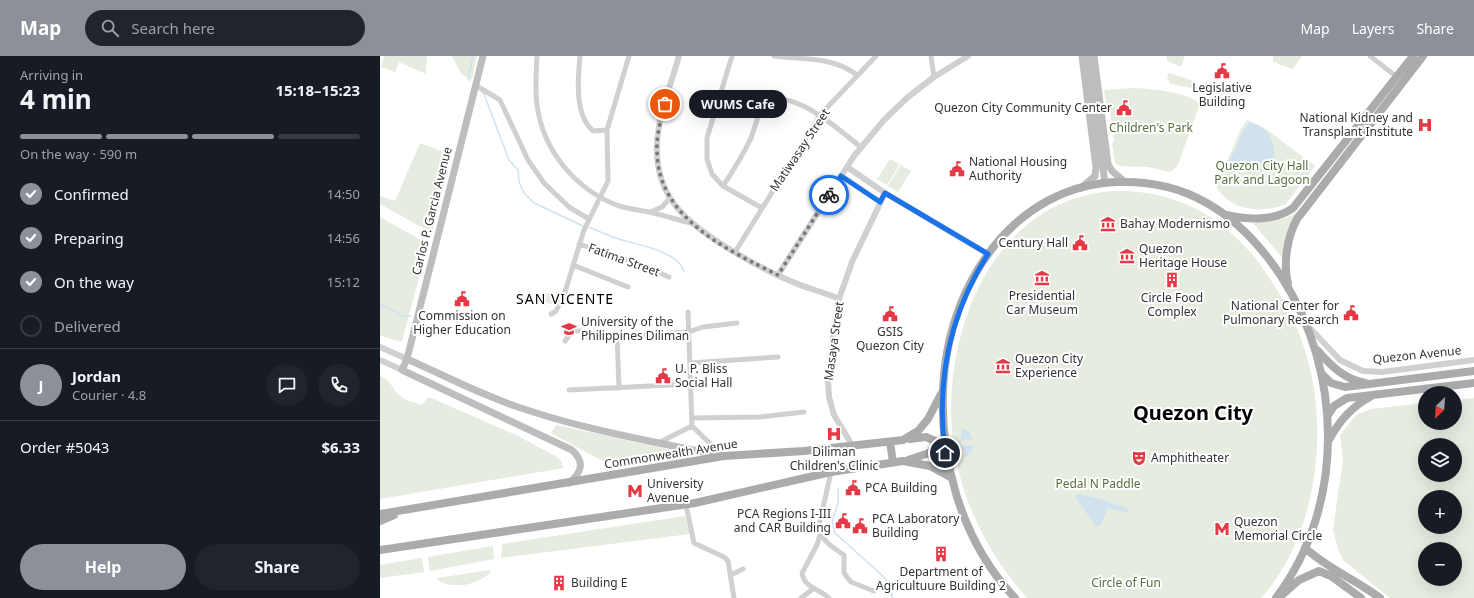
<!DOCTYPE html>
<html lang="en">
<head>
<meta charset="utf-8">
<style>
	:root { --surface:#171b24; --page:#20242c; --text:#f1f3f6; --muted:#9ea1a6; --line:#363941; --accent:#8c9099 }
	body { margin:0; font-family:"Noto Sans",sans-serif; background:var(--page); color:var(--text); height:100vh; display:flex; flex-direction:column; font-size:15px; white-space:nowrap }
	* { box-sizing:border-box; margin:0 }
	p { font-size:13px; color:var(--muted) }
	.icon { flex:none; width:22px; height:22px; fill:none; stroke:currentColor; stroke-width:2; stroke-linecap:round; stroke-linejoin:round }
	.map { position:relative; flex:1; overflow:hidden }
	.sheet { display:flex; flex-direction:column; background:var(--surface); width:380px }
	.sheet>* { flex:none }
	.needle { width:26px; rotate:205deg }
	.tools { position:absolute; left:1038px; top:330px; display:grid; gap:8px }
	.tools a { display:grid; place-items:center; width:44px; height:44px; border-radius:50%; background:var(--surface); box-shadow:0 4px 16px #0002; font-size:20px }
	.pin { position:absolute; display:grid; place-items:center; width:34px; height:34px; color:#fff; margin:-17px; border:2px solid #fff; border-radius:50%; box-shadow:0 1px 4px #0007 }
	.courier { position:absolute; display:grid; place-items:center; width:40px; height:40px; margin:-20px; border:3px solid #1a73e8; border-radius:50%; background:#fff; color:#222; box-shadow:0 1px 5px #0007 }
	.bubble { position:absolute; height:28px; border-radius:14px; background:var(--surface); box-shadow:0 4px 16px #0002; font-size:13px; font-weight:700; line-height:28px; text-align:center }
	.headline em { font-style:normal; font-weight:700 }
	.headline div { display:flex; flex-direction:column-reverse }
	.headline { display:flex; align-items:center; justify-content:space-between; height:68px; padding:0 20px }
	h1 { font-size:26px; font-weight:700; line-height:30px }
	.bar { display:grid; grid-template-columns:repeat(4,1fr); gap:6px 4px; align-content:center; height:48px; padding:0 20px }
	.bar i { height:5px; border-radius:3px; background:var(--line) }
	.bar .on { background:var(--accent) }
	.bar p { grid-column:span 4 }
	.line { display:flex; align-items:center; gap:10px; padding:0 20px; border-top:1px solid var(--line) }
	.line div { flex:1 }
	.round { display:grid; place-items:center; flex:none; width:42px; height:42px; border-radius:21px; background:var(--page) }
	ol { padding:0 20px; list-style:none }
	li { display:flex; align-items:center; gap:12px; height:44px }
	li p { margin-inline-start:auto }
	li .icon { padding:4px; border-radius:50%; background:var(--accent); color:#fff; stroke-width:4 }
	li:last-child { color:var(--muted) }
	li i { width:22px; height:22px; border:2px solid var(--line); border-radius:50% }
	.action { display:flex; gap:8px; margin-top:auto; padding:8px 20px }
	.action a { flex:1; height:46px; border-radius:24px; background:var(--accent); color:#fff; font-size:16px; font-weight:700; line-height:46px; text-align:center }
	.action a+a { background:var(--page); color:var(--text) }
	header { display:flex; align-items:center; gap:24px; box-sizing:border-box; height:56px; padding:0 20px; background:var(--accent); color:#fff }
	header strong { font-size:19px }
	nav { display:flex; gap:22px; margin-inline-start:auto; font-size:14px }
	.search { width:280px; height:36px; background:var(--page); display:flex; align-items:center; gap:10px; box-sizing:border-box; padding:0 14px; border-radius:22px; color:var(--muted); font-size:15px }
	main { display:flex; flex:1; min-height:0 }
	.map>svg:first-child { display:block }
</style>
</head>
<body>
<header>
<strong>Map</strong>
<div class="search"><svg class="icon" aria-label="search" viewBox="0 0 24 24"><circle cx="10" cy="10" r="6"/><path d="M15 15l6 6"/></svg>Search here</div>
<nav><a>Map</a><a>Layers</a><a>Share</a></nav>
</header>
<main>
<section class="sheet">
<div class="headline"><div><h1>4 min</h1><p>Arriving in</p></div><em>15:18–15:23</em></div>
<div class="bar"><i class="on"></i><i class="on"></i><i class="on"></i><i></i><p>On the way · 590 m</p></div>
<ol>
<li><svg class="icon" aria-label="check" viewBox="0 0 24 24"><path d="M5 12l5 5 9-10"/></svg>Confirmed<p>14:50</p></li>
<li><svg class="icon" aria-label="check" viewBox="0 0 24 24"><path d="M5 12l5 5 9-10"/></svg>Preparing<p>14:56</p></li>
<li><svg class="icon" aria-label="check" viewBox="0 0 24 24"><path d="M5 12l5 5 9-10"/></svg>On the way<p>15:12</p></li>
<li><i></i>Delivered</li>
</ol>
<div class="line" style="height:72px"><b class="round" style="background:var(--accent);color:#fff">J</b><div><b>Jordan</b><p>Courier · 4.8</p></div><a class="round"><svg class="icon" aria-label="chat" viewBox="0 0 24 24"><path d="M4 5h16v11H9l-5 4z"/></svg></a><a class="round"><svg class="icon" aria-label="phone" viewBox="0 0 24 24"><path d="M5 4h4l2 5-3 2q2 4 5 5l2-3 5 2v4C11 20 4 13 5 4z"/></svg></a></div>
<div class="line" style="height:52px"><div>Order #5043</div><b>$6.33</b></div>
<div class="action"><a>Help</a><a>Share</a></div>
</section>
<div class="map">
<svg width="1094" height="542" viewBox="0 0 1094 542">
	<rect width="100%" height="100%" fill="#fff"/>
	<path fill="#e6ecdf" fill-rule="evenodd" d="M 4,0 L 47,0 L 46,18 L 19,6 L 15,16 L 1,11 Z
		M 72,0 L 97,0 L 92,23 L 82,19 Z
		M 787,0 L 805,0 L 801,11 L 787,5 Z
		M 893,0 L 922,0 L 913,13 L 893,6 Z
		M 789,17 L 814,25 L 816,27 L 816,31 L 812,32 L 790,28 L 787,22 Z
		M 755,32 C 770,33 810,36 820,48 L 797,111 L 790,116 L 768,111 L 740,110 L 735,107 L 732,88 L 734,85 L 730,57 L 727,53 L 724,34 Z
		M 867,64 L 883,71 L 935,110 L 906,148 C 883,158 849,155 836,130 L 861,73 Z
		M 40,87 L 72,99 L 52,177 L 0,148 L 0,140 L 15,145 Z
		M 510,103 L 520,108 L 507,129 L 497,123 Z
		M 521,109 L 531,115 L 518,136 L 508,130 Z
		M 735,135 C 800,133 853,166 888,220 C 906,246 920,274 928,305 C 949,380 935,483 881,542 L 647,542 C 609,499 583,449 574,392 C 558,284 610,142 735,135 Z
		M 917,156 L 909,172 L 903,203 L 873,167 L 906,162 Z
		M 0,161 L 48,188 L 22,285 L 20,286 L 0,279 Z
		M 162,236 L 182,241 L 179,250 L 160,245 Z
		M 0,320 C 12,326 10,329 18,338 C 23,344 34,346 41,349 L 49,341 L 138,380 L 175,400 L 181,405 L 184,412 L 0,443 Z
		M 1094,342 L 1094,542 L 1010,542 L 964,505 L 958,493 L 953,474 L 963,403 L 960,379 L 976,359 L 991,353 L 1045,347 L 1045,367 L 1075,367 L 1075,344 ZM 1045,389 L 1075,389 L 1075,419 L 1045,419 ZM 1045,441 L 1075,441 L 1075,471 L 1045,471 ZM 1045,493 L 1075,493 L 1075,523 L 1045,523 Z
		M 176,369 L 296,395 L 297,397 L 296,399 L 274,397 L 226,407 L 171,377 Z
		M 305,460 L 310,478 L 121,502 L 122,488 Z
		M 113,490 L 114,503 L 50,515 L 48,501 Z
		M 42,502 L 44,516 L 0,522 L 0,509 Z
		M 109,514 L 111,516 C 99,529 72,534 57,524 L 58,522 Z"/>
	<path fill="#cfe2ee" d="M 869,67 C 892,68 901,99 888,116 L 882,116 L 868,110 L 857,116 L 850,116 L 847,111 L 864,73 Z
		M 581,372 L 588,375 L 593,383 L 580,385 L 579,387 L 581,390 L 593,389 L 592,395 L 585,402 L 584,394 L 580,392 L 578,387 L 582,380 Z
		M 699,438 L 718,442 L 749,453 L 748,457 L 728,452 L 721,469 L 716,470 L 695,441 Z"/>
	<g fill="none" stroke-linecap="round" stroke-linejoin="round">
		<path stroke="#cfe2ee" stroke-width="1.5" d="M 90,24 L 88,23 L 93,0
			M 102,36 L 104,38 L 129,104 L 138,114 L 139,126 L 144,137 L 154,147 L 203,170
			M 209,171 C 220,176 231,181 242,184 C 259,189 297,195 304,215
			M 0,248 L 23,260 L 31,260
			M 458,433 C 458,437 458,442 458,446 C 456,460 449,459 455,477 L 504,521 L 511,531 L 512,542"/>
		<path stroke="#d0d0d0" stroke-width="5" d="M 157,0 C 156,16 155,33 157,49 C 163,95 196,134 239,150 C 249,153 259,154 269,156 C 283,159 297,164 311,167
			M 200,0 C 198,22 194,58 213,75 L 227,74
			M 352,0 L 327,82 L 327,103 L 332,118 L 343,130 L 382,152
			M 394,0 C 424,4 452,0 477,19
			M 551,0 L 554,21
			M 990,0 L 1017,21
			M 95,29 L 120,44 L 148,104 L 164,127 L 189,151 L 209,163
			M 461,119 L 500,146
			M 343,130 C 353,115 363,99 371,82 C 375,72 377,59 383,51 C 405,23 463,78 481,91
			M 271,156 L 282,151 L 290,142
			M 199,188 L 259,208 L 289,221
			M 355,196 L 440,59 L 496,0
			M 193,209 L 248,231
			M 308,256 L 312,370 L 343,400
			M 171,258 L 176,255 L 184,239 L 204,174 L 228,125 L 227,74 L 249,0
			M 237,281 L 239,332
			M 185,285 L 192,275 L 201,275 L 209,282 L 308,276 L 323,271 L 357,267
			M 310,307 L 398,301
			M 189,334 L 311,328
			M 312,362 L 379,361 L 424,356
			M 278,387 L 312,370
			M 306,449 L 314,487 L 344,501 L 348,505 L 354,542
			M 440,479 L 451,490 L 464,499 L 464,517 L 467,521 L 471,526 L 494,535
			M 351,519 L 363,513
			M 421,542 L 433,533
			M 449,542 C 440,533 424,532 422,517 L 437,489 L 440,479 L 439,470 L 451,416"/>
		<path stroke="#d0d0d0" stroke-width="6" d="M 299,0 C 291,29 278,59 277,89 C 275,141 306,166 346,191 C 367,204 390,217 413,226 C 428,233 445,236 459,243
			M 467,111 L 505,137 L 608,198
			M 398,219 L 474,100 L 504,64 L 528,41 L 554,21 L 588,0
			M 928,270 L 960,304 L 983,315 L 1002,316 L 1094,304
			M 0,291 L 27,303
			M 0,304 L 22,314
			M 472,389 L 454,359 L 449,341 L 448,324 L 455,264 L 459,243 L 472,206 L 505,137"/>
		<path stroke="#bdbdbd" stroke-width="7" d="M 103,0 L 27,303 L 22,314 L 192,394 C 205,406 202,416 189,427
			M 708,0 L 725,127
			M 714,0 L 728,108 L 732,115 L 745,126
			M 701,132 L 715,120 L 716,111 L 702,0
			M 27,303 C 66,320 105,341 147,354 C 210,375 276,386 342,400"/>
		<path stroke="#ababab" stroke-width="8" d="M 847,159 C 868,164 895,165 913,152 L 1033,0
			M 908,228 C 903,208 907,181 917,163 L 1043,0
			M 937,294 C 951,310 964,323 985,327
			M 942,318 L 951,327 L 965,331 L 1094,315
			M 948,359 L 954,350 L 967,342 L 1094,327
			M 949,384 C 959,365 971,351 990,341
			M 510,386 L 513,406
			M 528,404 L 549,397 L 556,390 L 555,385 L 546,381 L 530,383
			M 0,458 L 344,400 L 424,395 L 523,384 L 538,375 L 548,363 L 561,338
			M 0,465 L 14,459
			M 925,492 C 947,512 976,524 1000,542
			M 0,494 L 315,447 L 451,416 L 523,405 L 550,410 L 572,422
			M 902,539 L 919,524 L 939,515 L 951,520 L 981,542
			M 635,542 C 580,484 557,398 564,319 C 572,225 635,130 737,126 C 767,125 799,131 825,146 C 856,163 881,190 901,220 C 963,316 966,449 896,542"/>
	</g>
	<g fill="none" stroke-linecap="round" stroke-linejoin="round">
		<path stroke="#7a7a7a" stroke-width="4" stroke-dasharray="0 7.2" d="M 285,48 C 281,64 276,79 277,96 C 278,162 347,194 398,219 L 449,139"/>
		<path stroke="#1a73e8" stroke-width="5" d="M 449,139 L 461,120 L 500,146 L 505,137 L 608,198 C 569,259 556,326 565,397"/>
	</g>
	<defs>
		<g id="civic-bare" transform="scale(1.2)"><path d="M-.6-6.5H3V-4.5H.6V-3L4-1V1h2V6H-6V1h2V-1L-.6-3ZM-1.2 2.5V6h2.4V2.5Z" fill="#e63946" stroke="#fff" stroke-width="2.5" paint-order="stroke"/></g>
		<g id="hospital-bare" transform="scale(1.2)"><path d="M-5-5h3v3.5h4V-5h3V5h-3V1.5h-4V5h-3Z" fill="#e63946" stroke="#fff" stroke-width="2.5" paint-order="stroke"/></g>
		<g id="museum-bare" transform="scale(1.2)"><path d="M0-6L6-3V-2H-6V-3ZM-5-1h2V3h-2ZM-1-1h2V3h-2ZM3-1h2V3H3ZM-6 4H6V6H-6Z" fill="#e63946" stroke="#fff" stroke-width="2.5" paint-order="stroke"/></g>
		<g id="building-bare" transform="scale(1.2)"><path d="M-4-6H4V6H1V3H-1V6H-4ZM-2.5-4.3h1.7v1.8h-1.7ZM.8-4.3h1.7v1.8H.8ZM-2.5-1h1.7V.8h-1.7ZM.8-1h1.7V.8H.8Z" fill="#e63946" stroke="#fff" stroke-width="2.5" paint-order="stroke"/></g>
		<g id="university-bare" transform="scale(1.2)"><path d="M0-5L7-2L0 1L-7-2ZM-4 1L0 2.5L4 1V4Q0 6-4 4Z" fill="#e63946" stroke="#fff" stroke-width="2.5" paint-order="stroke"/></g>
		<g id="theatre-bare" transform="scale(1.2)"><path d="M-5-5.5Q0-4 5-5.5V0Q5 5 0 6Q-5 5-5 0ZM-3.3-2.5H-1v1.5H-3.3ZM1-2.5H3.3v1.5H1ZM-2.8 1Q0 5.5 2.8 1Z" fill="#e63946" stroke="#fff" stroke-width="2.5" paint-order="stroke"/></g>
		<g id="metro-bare" transform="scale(1.2)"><path d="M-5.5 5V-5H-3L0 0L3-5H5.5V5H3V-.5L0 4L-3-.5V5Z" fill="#e63946" stroke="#fff" stroke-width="2.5" paint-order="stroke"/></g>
	</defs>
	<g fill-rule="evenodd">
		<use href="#civic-bare" x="842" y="15"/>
		<use href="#civic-bare" x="744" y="52"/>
		<use href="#hospital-bare" x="1045" y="69"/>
		<use href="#civic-bare" x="577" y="113"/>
		<use href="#museum-bare" x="728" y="168"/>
		<use href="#civic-bare" x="700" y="187"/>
		<use href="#museum-bare" x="747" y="200"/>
		<use href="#museum-bare" x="662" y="222"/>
		<use href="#building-bare" x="792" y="224"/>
		<use href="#civic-bare" x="82" y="243"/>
		<use href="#civic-bare" x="971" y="257"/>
		<use href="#civic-bare" x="510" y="258"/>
		<use href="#university-bare" x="189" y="273"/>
		<use href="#museum-bare" x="623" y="310"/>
		<use href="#civic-bare" x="283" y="320"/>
		<use href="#hospital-bare" x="454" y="378"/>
		<use href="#theatre-bare" x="759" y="402"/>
		<use href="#civic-bare" x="473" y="432"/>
		<use href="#metro-bare" x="255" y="435"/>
		<use href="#civic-bare" x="463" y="465"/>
		<use href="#civic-bare" x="480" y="470"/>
		<use href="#metro-bare" x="842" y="473"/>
		<use href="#building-bare" x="561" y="498"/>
		<use href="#building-bare" x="179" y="527"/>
	</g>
	<g text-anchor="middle" stroke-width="4" stroke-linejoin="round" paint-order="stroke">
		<g font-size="12" fill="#333" stroke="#fff" text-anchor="start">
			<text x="842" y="36" text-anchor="middle">Legislative<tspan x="842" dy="14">Building</tspan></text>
			<text x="732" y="56" text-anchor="end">Quezon City Community Center</text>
			<text x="1033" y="66" text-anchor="end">National Kidney and<tspan x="1033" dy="14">Transplant Institute</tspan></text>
			<text x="589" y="110">National Housing<tspan x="589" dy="14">Authority</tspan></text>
			<text x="740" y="172">Bahay Modernismo</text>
			<text x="688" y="191" text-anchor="end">Century Hall</text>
			<text x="759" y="197">Quezon<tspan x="759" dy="14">Heritage House</tspan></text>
			<text x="662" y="244" text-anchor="middle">Presidential<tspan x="662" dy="14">Car Museum</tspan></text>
			<text x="792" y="246" text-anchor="middle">Circle Food<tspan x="792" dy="14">Complex</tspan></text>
			<text x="959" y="254" text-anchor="end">National Center for<tspan x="959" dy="14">Pulmonary Research</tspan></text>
			<text x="82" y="264" text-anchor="middle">Commission on<tspan x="82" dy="14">Higher Education</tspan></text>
			<text x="201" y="270">University of the<tspan x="201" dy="14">Philippines Diliman</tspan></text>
			<text x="510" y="280" text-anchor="middle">GSIS<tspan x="510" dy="14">Quezon City</tspan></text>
			<text x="635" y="307">Quezon City<tspan x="635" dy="14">Experience</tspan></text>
			<text x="295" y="317">U. P. Bliss<tspan x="295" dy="14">Social Hall</tspan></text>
			<text x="454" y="400" text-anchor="middle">Diliman<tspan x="454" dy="14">Children's Clinic</tspan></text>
			<text x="771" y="406">Amphitheater</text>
			<text x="267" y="432">University<tspan x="267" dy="14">Avenue</tspan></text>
			<text x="485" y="436">PCA Building</text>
			<text x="451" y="462" text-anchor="end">PCA Regions I-III<tspan x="451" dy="14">and CAR Building</tspan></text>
			<text x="492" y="467">PCA Laboratory<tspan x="492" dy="14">Building</tspan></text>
			<text x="854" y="470">Quezon<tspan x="854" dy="14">Memorial Circle</tspan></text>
			<text x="561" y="520" text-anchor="middle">Department of<tspan x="561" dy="14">Agricultuure Building 2</tspan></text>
			<text x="191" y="531">Building E</text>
		</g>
		<g font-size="12" fill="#56703f" stroke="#fff">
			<text x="771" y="76">Children's Park</text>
			<text x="882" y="114">Quezon City Hall<tspan x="882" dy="14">Park and Lagoon</tspan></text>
			<text x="718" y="432">Pedal N Paddle</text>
			<text x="746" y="531">Circle of Fun</text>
		</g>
		<g font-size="12" fill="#333" stroke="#fff">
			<text transform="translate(420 94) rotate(-56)" y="4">Matiwasay Street</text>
			<text transform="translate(52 155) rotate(-76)" y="4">Carlos P. Garcia Avenue</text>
			<text transform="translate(244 204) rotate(20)" y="4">Fatima Street</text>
			<text transform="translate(454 285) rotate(-82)" y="4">Masaya Street</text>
			<text transform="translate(1037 299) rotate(-6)" y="4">Quezon Avenue</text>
			<text transform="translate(291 398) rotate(-9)" y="4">Commonwealth Avenue</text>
		</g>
		<g font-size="14" letter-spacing="1" fill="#000" stroke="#fff">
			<text x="185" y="248">SAN VICENTE</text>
		</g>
		<g font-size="20" font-weight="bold" fill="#000" stroke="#fff">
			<text x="813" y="364">Quezon City</text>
		</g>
	</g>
</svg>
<div class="tools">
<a><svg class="needle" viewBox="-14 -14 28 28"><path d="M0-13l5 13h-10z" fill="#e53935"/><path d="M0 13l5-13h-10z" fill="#9ea1a6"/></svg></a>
<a><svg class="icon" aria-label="layers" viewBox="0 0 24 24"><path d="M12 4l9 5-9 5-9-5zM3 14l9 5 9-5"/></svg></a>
<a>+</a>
<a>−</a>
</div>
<div class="pin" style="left:285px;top:48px;background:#ea580c"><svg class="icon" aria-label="bag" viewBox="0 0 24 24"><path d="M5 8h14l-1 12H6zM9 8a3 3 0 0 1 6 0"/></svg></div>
<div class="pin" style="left:565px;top:397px;background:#1f2937"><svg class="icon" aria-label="home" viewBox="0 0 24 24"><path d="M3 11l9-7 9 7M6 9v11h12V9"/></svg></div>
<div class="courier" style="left:449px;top:139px"><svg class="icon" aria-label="bike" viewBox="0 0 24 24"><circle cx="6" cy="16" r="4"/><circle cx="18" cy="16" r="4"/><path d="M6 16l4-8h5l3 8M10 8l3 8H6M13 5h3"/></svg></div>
<div class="bubble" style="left:309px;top:34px;width:98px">WUMS Cafe</div>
</div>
</main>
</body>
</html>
